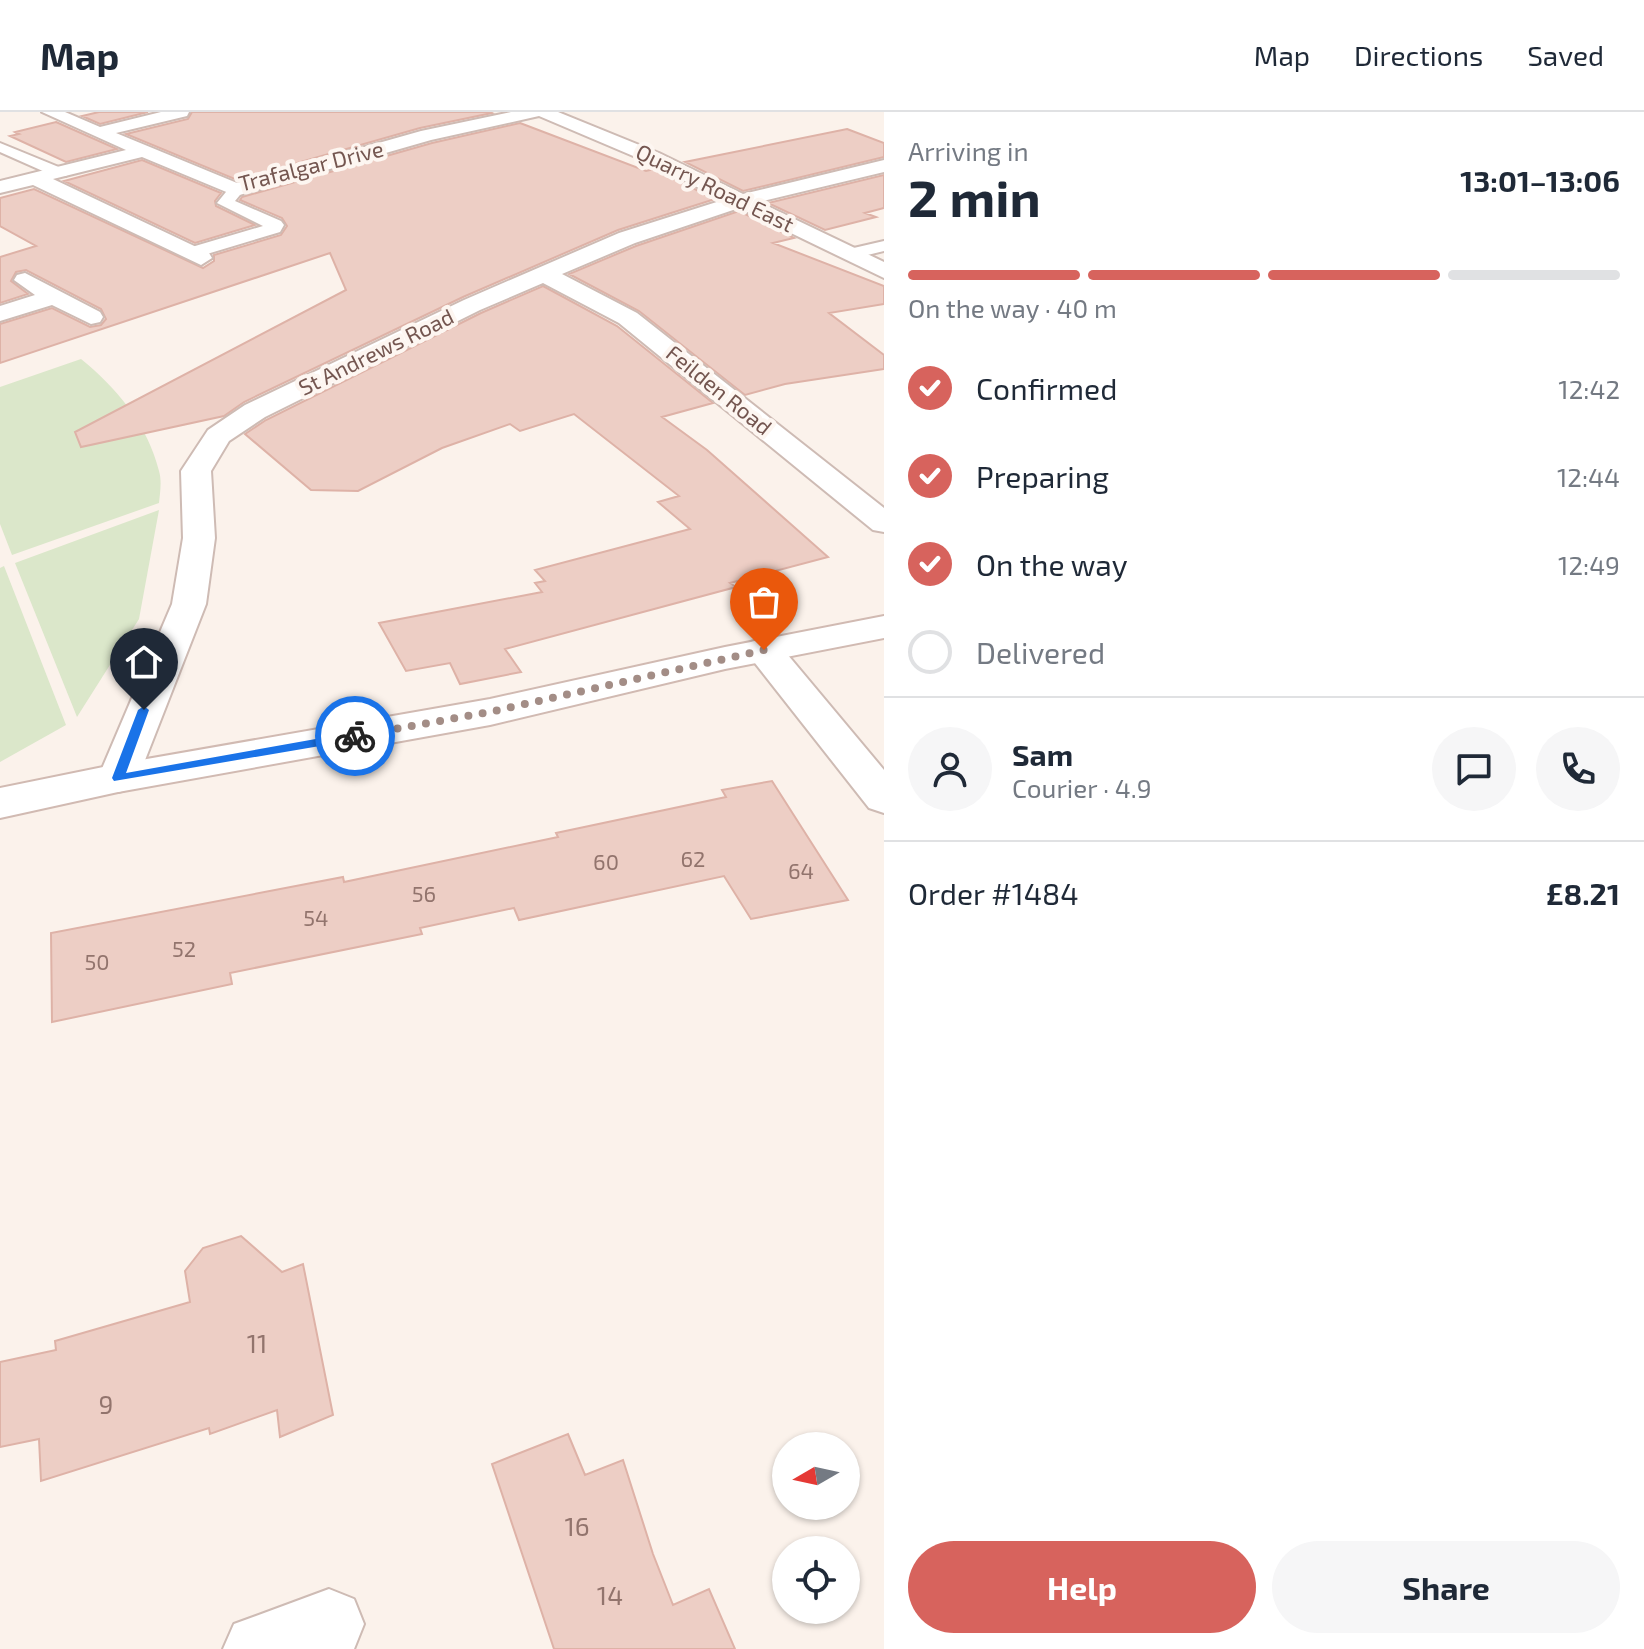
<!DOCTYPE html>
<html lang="en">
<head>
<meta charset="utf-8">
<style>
	:root { --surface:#fff; --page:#f6f6f7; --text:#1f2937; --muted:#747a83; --line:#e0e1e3; --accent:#d7635d }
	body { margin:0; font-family:"Exo 2",sans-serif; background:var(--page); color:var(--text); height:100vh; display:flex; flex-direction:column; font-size:30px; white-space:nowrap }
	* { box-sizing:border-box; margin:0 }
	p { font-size:26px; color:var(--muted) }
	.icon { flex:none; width:44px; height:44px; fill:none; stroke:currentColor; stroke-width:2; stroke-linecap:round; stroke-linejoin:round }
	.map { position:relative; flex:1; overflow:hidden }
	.panel { display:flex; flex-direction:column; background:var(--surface); width:760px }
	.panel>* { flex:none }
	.needle { width:52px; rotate:261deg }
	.buttons { position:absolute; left:772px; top:1320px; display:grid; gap:16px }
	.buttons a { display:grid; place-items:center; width:88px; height:88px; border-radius:50%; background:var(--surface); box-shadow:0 2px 6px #0004; font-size:40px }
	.pin { position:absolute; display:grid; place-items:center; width:68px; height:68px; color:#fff; margin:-82px -34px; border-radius:50% 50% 50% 0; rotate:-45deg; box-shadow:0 0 8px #0007 }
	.pin .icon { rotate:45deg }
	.courier { position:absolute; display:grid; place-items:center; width:80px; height:80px; margin:-40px; border:6px solid #1a73e8; border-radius:50%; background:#fff; color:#222; box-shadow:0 2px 10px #0007 }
	.overview em { font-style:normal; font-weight:700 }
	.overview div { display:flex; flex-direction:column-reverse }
	.overview { display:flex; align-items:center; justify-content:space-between; height:136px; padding:0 24px }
	h1 { font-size:52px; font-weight:700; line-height:60px }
	.bar { display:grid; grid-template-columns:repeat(4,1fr); gap:12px 8px; align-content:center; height:96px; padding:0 24px }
	.bar i { height:10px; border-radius:6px; background:var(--line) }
	.bar .selected { background:var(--accent) }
	.bar p { grid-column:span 4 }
	.line { display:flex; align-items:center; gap:20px; padding:0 24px; border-top:2px solid var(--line) }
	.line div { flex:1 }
	.round { display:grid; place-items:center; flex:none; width:84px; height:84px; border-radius:42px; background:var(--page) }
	ol { padding:0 24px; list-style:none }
	li { display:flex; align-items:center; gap:24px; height:88px }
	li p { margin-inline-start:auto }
	li .icon { padding:8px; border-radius:50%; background:var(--accent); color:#fff; stroke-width:4 }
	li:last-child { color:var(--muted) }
	li i { width:44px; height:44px; border:4px solid var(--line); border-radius:50% }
	.cta { display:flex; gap:16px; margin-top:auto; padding:16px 24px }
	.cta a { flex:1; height:92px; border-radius:48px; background:var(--accent); color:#fff; font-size:32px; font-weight:700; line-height:92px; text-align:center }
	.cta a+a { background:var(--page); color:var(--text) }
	header { display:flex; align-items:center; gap:48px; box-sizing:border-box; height:112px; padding:0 40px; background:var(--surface); border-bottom:2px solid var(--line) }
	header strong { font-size:38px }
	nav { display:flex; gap:44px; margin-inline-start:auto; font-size:28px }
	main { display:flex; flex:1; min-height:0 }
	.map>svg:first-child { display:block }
</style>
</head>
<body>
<header>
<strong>Map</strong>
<nav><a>Map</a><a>Directions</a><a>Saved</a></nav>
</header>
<main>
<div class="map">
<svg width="884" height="1537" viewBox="0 0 884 1537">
	<rect width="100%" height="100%" fill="#fbf2eb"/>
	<path fill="#dbe7ca" d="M 81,247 C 117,276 148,314 159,359 C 162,369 160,381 159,391 L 12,443 L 0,412 L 0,275 Z
		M 159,398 L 139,507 L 77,605 L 15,451 Z
		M 4,454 L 66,613 L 0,650 L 0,456 Z"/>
	<path fill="#edcec5" stroke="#deb2a7" stroke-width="2" d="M 99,0 L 148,0 L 100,12 L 82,4 Z
		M 192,0 L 490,0 L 492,1 L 420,16 L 237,68 L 126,22 L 188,7 Z
		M 56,10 L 117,37 L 66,50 L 10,24 L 19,22 L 15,20 Z
		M 520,11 L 646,59 L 654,57 L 715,87 L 618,118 L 463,185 L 244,290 L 224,304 L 81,335 L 75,320 L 346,178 L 330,141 L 0,251 L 0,212 L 52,196 L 90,215 L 101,213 L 106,207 L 101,197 L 26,158 L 16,160 L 11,169 L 28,182 L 0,191 L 0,145 L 36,134 L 0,114 L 0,86 L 34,77 L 203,156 L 214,149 L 214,143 L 281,123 L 287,114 L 282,106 L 240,88 L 242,85 L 432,31 Z
		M 847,17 L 884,31 L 884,45 L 743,79 L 685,50 Z
		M 142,48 L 221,81 L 215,89 L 216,94 L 255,113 L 195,131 L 64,69 Z
		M 884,63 L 884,96 L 865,101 L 876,105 L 825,118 L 768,91 Z
		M 739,99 L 794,126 L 773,131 L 884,174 L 884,192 L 829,201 L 884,243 L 884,257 L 785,272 L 745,283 L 639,199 L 569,162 L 636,134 Z
		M 543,174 L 617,214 L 713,291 L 662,305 L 707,338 L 828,445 L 730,471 L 736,475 L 505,537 L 521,560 L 460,572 L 450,551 L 406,559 L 379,511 L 542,480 L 535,471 L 545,469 L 535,458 L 690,417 L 658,390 L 679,384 L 574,302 L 520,319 L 510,312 L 442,336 L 358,379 L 311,378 L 245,322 L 266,308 L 481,201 Z
		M 772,669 L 848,788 L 751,807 L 724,764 L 519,808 L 514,796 L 420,816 L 422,822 L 230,861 L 232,872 L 52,910 L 51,821 L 343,765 L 344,770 L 558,725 L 556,721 L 726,685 L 722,678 Z
		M 241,1124 L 282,1160 L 303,1152 L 333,1303 L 280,1325 L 277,1298 L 210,1322 L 209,1316 L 41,1369 L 39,1327 L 0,1335 L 0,1250 L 56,1238 L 55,1229 L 190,1190 L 185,1159 L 203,1136 Z
		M 568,1322 L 585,1363 L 623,1348 L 653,1442 L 673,1493 L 709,1477 L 735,1537 L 554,1537 L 492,1352 Z"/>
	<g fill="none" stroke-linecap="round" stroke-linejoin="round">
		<g stroke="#cebbb4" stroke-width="4">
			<path id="service" d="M 0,31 L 66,58 L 68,61 L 66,64 L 54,64 L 0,40 Z
				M 236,73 L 244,78 L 235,89 L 281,109 L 284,113 L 280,120 L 197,145 L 185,145 L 182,141 L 185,137 L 263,114 L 217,91 L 230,75 Z
				M 884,129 L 884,139 L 851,147 L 842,142 L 845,138 Z"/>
		</g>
		<g stroke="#cebbb4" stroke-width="4">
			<path id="minor" d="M 42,0 L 65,0 L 100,15 L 161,0 L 189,0 L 187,4 L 116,21 L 237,71 L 421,19 L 511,0 L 558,0 L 659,41 L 743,82 L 884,48 L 884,60 L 759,90 L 884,150 L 884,166 L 739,96 L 635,131 L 562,162 L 637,201 L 884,396 L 884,420 L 873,418 L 619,211 L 543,171 L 480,198 L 265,305 L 229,329 L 211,359 L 215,426 L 206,492 L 138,666 L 132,676 L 118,680 L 104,676 L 98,666 L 172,492 L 183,426 L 181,359 L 208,318 L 245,293 L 464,188 L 619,121 L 723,88 L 645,49 L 539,4 L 431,28 L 236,84 L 142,45 L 53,67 L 209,141 L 212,146 L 201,153 L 33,73 L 0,81 L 0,69 L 126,38 Z
				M 25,161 L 100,200 L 103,205 L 100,210 L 91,212 L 52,193 L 0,209 L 0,194 L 35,183 L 14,168 L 17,163 Z
				M 764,527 L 777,530 L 884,658 L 884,701 L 869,696 L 751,546 L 746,538 L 751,530 Z
				M 329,1477 L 354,1487 L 364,1512 L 354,1537 L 223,1537 L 234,1512 Z"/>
		</g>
		<g stroke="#d1bab2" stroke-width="4">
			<path id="secondary" d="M 884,504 L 884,526 L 725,557 L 490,613 L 118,680 L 0,706 L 0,676 L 118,652 L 490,587 L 725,535 Z"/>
		</g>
		<use href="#service" fill="#fff" fill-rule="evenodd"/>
		<use href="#minor" fill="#fff" fill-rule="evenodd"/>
		<use href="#secondary" fill="#fff" fill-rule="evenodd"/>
	</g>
	<path fill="#1a73e8" d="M 144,594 L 149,598 L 126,661 L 355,620 L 361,624 L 355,628 L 114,669 L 112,666 L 138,598 Z"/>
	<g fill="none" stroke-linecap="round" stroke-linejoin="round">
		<path stroke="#a38d86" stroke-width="8" stroke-dasharray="0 14.4" d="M 355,624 L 490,600 L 764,538"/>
	</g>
	<g text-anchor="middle" stroke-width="8" stroke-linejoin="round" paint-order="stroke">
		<g font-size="22" fill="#745650" stroke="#fdf6f1">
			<text transform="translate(311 54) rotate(-14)" y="8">Trafalgar Drive</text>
			<text transform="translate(715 76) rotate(26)" y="8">Quarry Road East</text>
			<text transform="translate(376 240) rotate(-26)" y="8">St Andrews Road</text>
			<text transform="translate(719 278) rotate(39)" y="8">Feilden Road</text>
		</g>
		<g font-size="22" fill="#92746d">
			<text x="693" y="755">62</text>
			<text x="606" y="758">60</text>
			<text x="801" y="767">64</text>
			<text x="424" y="790">56</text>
			<text x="316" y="814">54</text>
			<text x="184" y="845">52</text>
			<text x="97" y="858">50</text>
		</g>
		<g font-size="26" fill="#92746d">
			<text x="257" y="1241">11</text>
			<text x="106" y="1302">9</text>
			<text x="577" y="1424">16</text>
			<text x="610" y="1493">14</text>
		</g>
	</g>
</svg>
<div class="buttons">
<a><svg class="needle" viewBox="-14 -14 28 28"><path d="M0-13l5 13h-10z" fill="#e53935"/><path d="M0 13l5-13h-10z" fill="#747a83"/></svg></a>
<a><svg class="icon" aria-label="locate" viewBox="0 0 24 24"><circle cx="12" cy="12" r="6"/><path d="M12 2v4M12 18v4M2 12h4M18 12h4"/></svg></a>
</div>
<div class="pin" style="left:764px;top:538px;background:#ea580c"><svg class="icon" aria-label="bag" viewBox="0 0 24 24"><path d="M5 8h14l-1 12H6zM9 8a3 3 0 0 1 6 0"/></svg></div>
<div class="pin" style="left:144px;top:598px;background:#1f2937"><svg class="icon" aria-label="home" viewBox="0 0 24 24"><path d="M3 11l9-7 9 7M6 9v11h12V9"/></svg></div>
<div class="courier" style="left:355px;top:624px"><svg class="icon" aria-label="bike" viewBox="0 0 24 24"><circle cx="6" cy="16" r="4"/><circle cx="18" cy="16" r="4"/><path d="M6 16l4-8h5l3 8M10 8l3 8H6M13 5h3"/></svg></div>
</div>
<section class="panel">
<div class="overview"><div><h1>2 min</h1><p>Arriving in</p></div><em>13:01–13:06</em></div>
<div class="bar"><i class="selected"></i><i class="selected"></i><i class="selected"></i><i></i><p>On the way · 40 m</p></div>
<ol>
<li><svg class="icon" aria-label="check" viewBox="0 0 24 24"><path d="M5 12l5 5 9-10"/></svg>Confirmed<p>12:42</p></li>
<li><svg class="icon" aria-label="check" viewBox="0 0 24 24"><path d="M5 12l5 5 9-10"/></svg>Preparing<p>12:44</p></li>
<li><svg class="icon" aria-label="check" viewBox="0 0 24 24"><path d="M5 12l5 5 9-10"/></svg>On the way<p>12:49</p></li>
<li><i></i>Delivered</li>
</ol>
<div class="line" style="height:144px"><a class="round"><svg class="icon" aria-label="person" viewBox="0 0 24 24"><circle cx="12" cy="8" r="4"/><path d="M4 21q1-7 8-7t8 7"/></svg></a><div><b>Sam</b><p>Courier · 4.9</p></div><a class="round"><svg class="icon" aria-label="chat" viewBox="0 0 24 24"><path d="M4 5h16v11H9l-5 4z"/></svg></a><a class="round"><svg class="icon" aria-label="phone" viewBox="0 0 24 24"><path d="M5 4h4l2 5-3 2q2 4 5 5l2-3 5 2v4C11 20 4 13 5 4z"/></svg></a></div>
<div class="line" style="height:104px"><div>Order #1484</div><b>£8.21</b></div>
<div class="cta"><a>Help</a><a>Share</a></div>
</section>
</main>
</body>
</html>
